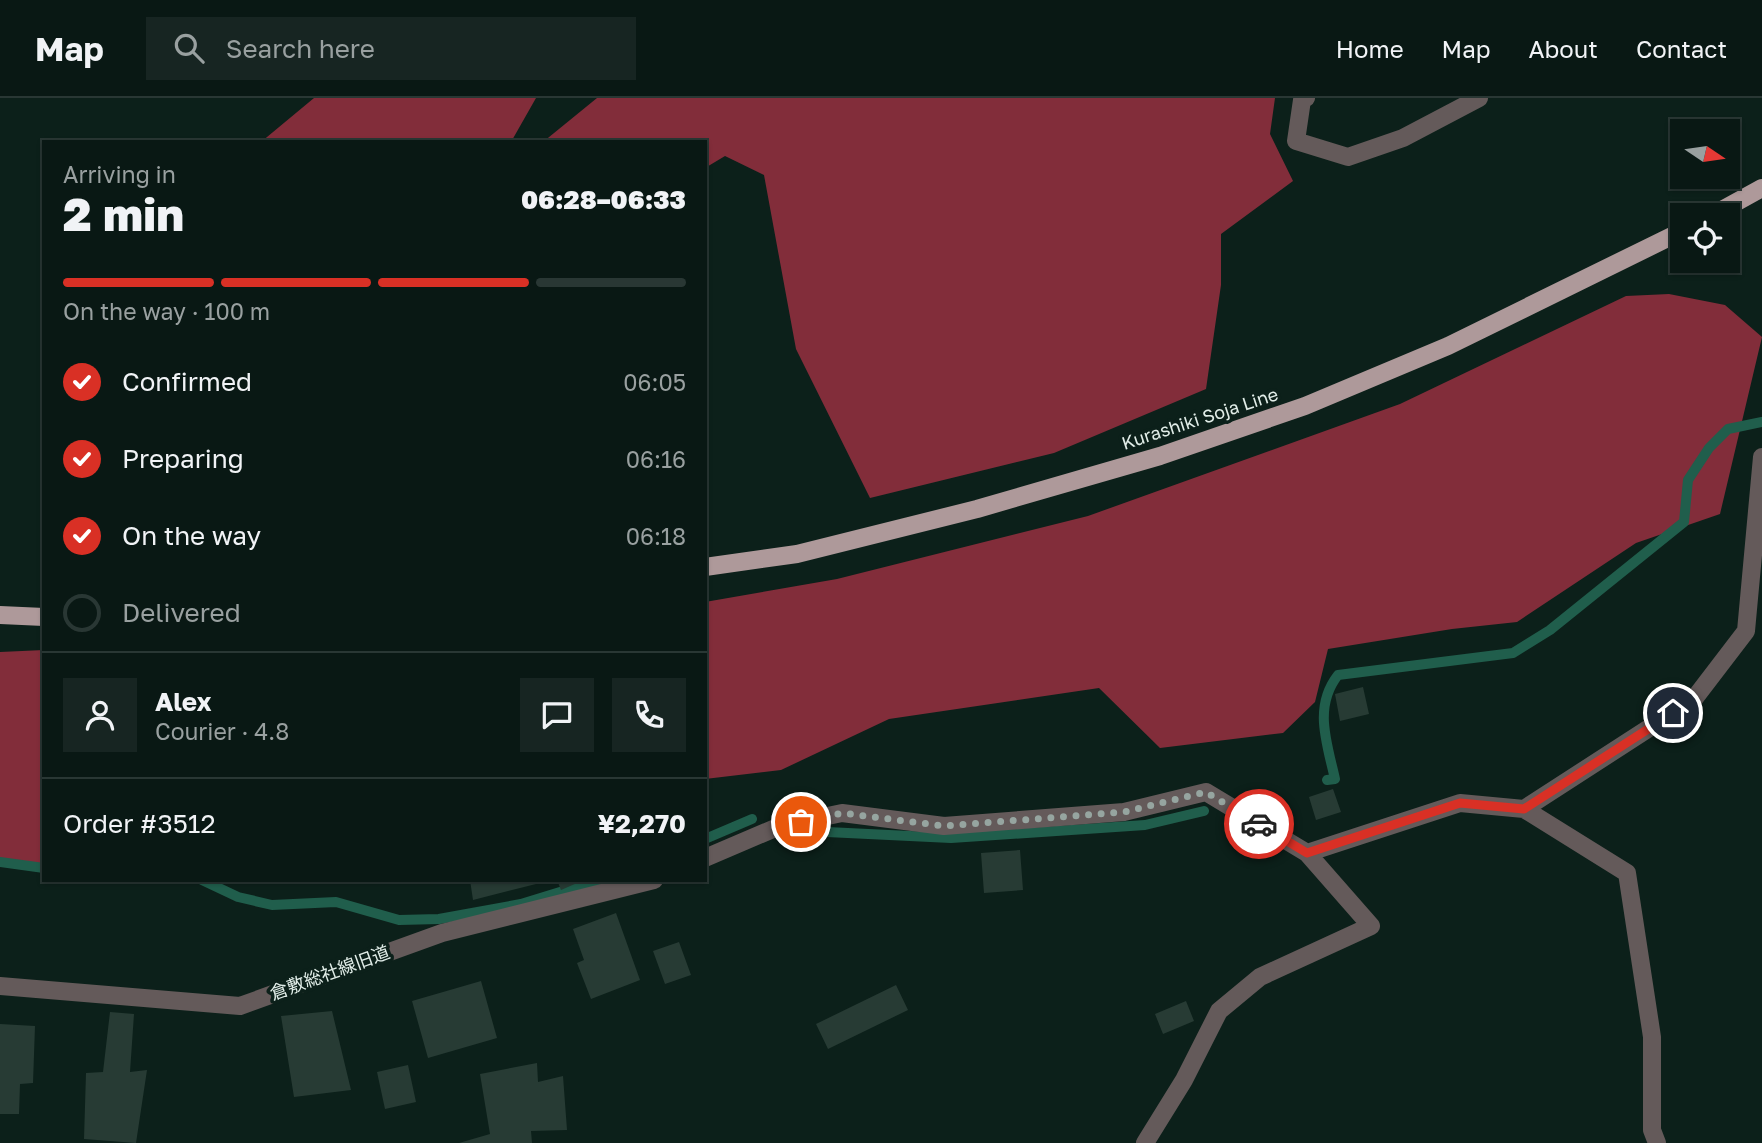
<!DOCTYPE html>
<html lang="en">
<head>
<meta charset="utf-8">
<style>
	:root { --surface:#091814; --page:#172522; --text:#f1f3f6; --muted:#99a0a0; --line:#293734; --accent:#d93025 }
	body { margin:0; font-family:"Golos Text","Noto Sans JP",sans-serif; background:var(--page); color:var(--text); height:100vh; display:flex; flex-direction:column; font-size:26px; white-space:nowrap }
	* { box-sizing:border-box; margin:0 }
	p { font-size:23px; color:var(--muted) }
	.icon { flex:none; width:38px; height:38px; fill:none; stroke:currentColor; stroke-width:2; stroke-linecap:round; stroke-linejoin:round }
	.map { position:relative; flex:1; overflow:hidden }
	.details { position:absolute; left:42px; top:42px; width:665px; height:742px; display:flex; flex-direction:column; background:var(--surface); border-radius:0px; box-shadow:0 2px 5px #0004,0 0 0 2px var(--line) }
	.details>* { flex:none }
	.needle { width:46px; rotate:103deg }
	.buttons { position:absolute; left:1670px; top:21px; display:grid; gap:14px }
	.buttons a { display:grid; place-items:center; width:70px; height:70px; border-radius:0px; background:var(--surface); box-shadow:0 2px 5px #0004,0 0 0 2px var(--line); font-size:35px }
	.pin { position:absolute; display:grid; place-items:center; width:60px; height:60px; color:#fff; margin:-30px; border:4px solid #fff; border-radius:50%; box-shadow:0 2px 7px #0007 }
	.courier { position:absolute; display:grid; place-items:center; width:70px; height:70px; margin:-35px; border:5px solid #d93025; border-radius:50%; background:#fff; color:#222; box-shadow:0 2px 9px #0007 }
	.summary em { font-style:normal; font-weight:800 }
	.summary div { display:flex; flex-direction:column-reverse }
	.summary { display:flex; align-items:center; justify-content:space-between; height:119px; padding:0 21px }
	h1 { font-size:46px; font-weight:800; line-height:52px }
	.bar { display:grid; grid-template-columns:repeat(4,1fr); gap:10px 7px; align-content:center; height:84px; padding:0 21px }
	.bar i { height:9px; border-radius:5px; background:var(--line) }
	.bar .selected { background:var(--accent) }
	.bar p { grid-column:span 4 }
	.line { display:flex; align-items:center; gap:18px; padding:0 21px; border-top:2px solid var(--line) }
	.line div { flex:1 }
	.round { display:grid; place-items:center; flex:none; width:74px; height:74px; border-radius:0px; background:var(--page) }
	ol { padding:0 21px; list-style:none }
	li { display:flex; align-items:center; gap:21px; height:77px }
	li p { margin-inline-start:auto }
	li .icon { padding:7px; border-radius:50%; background:var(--accent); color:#fff; stroke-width:4 }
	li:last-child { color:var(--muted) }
	li i { width:38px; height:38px; border:4px solid var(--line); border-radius:50% }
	header { display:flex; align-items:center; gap:42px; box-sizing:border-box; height:98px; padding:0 35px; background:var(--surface); border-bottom:2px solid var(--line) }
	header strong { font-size:33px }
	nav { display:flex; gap:38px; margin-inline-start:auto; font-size:24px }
	.search { width:490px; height:63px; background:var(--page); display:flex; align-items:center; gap:18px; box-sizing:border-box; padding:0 24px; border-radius:0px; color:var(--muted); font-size:26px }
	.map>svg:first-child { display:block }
</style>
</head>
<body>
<header>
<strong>Map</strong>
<div class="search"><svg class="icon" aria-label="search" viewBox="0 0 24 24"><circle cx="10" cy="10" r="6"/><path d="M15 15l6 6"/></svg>Search here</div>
<nav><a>Home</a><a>Map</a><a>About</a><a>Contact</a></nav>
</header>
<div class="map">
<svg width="1762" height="1045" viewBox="0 0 1762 1045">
	<rect width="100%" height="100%" fill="#0c201a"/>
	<path fill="#822d3a" d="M 314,0 L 536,0 L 511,44 L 261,44 Z
		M 597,0 L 1275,0 L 1270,36 L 1293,83 L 1221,136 L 1221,187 L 1206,291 L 1054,355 L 870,400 L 796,251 L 764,77 L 725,58 L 705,70 L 705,44 L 543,44 Z
		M 1669,196 L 1725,207 L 1762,239 L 1720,416 L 1636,445 L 1517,524 L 1452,531 L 1328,551 L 1315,604 L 1283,635 L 1160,650 L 1099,590 L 889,621 L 781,672 L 705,681 L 705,504 L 837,481 L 1088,418 L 1400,306 L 1626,198 Z
		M 44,552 L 44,775 L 11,768 L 0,768 L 0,554 Z"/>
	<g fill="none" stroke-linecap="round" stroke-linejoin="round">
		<path stroke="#205e4c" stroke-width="10" d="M 1327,682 L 1335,681 C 1327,645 1313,609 1338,577 L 1513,555 L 1550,532 L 1684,424 L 1688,382 L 1709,350 L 1728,331 L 1762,324
			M 827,734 L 951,740 L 1145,727 L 1204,713
			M 705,741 L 752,721
			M 0,764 L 44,770
			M 202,782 L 238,799 L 272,807 L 336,804 L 399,822 L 439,821 L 521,806 L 599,782"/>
	</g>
	<path fill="#273b34" d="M 1363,589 L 1369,616 L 1340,623 L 1335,596 Z
		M 1333,691 L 1341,714 L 1316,722 L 1309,699 Z
		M 1020,752 L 1023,792 L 984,795 L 981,755 Z
		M 470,782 L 535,782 L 536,786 L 473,802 Z
		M 557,782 L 584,782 L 561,792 Z
		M 616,815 L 640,882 L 591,901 L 577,865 L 584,862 L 573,831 Z
		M 679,844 L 691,877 L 665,886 L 653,853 Z
		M 481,883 L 497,940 L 428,960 L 412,903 Z
		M 896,887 L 908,912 L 828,951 L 816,926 Z
		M 1186,903 L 1194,923 L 1163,936 L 1155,916 Z
		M 332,913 L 351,992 L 294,999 L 281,918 Z
		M 110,914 L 134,916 L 130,974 L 147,972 L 136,1045 L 84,1041 L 86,975 L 103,974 Z
		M 0,926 L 35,928 L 33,985 L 20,986 L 19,1016 L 0,1016 Z
		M 537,965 L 538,984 L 563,978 L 567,1032 L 531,1033 L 532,1045 L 459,1045 L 490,1036 L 480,976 Z
		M 408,967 L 416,1004 L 385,1011 L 377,974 Z"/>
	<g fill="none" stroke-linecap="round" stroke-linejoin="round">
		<path stroke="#645a5a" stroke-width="18" d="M 1306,0 L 1302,2 L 1296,43 L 1348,59 L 1403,40 L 1479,0
			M 1524,711 L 1627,775 L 1652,939 L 1652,1032 L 1657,1045
			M 705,760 L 780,728 L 842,715 L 944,728 L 1124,714 L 1206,694 L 1307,755 L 1460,705 L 1524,711 L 1694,601 L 1746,533 L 1762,359
			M 0,888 L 240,908 L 442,835 L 654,782
			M 1145,1045 L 1184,982 L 1219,913 L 1260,879 L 1371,828 L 1307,755"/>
		<path stroke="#ae999a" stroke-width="18" d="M 1713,117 L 1762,90
			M 705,469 L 797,456 L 977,411 L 1160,358 L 1305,308 L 1448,248 L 1682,133
			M 0,517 L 44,519"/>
	</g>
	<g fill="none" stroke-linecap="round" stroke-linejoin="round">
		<path stroke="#96a5a0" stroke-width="7" stroke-dasharray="0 12.6" d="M 801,724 L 842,715 L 944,728 L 1124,714 L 1206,694 L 1259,726"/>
		<path stroke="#d93025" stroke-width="9" d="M 1259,726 L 1307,755 L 1460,705 L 1524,711 L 1673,615"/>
	</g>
	<g text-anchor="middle" stroke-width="7" stroke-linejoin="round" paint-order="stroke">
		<g font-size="18" fill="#e1ede8" stroke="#0c201a">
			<text transform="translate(1200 321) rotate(-18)" y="6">Kurashiki Soja Line</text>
			<text transform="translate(330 875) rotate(-20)" y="6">倉敷総社線旧道</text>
		</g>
	</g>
</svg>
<div class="buttons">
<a><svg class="needle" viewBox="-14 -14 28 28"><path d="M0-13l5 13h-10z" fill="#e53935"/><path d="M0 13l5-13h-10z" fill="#99a0a0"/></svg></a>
<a><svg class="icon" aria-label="locate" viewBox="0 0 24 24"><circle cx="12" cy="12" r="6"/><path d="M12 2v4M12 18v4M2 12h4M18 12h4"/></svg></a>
</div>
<div class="pin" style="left:801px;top:724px;background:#ea580c"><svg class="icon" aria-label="bag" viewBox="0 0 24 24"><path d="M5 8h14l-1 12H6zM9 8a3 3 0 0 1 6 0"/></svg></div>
<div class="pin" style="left:1673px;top:615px;background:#1f2937"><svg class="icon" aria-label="home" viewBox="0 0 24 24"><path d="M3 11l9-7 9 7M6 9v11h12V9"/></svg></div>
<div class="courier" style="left:1259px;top:726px"><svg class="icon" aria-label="car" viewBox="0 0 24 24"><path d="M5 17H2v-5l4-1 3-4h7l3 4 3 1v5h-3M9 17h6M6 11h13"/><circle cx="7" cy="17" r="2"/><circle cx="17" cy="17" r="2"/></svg></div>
<section class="details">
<div class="summary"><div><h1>2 min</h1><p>Arriving in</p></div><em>06:28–06:33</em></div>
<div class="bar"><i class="selected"></i><i class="selected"></i><i class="selected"></i><i></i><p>On the way · 100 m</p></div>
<ol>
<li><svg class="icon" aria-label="check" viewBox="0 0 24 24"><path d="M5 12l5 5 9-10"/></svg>Confirmed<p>06:05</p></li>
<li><svg class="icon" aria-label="check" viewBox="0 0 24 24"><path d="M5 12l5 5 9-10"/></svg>Preparing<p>06:16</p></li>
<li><svg class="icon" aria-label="check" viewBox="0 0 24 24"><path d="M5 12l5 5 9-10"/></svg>On the way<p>06:18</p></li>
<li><i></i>Delivered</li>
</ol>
<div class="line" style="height:126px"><a class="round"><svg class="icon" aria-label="person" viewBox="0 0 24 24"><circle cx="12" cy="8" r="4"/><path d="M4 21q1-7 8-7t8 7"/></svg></a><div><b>Alex</b><p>Courier · 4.8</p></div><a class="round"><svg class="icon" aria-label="chat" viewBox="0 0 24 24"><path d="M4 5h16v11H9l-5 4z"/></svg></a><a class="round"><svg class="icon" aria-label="phone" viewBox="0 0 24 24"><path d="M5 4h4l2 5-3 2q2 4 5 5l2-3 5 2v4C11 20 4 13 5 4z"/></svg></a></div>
<div class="line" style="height:91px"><div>Order #3512</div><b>¥2,270</b></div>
</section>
</div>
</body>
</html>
